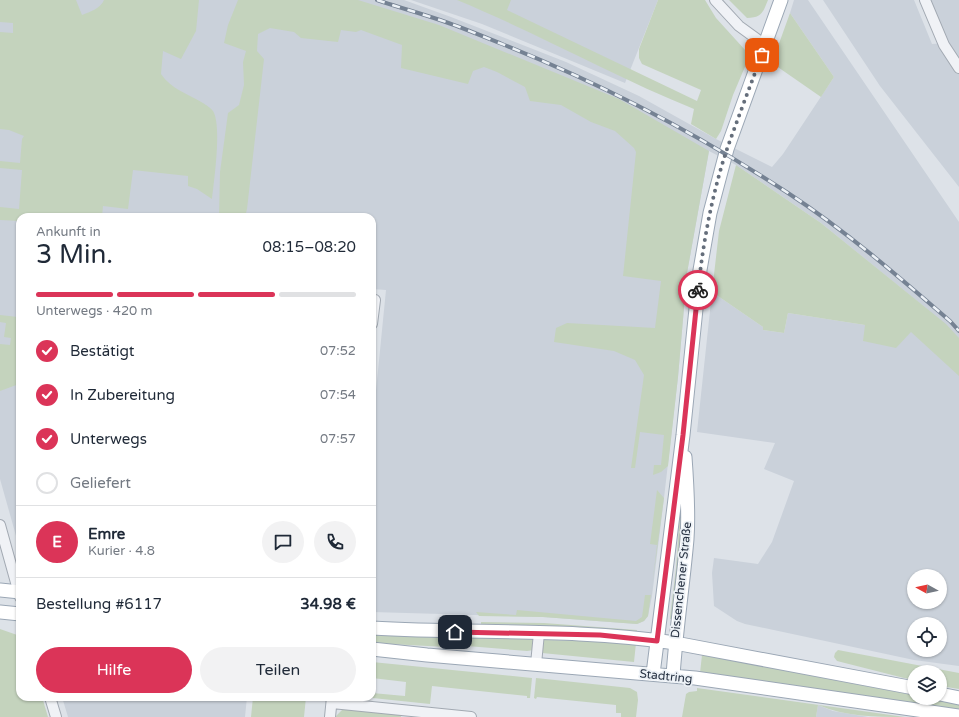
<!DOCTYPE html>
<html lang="de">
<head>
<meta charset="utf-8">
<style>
	:root { --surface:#fff; --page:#f2f2f3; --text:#1f2937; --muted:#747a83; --line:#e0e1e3; --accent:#db3458 }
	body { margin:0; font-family:"Varela Round",sans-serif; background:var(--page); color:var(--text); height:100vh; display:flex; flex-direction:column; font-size:15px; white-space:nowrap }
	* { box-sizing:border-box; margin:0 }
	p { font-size:13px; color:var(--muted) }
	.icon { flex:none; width:22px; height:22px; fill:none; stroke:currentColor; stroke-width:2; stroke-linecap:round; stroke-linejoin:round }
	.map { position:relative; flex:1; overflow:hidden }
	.sheet { position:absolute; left:16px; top:213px; width:360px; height:488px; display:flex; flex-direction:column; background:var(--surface); border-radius:12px; box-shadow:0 1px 3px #0004 }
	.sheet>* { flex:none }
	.needle { width:26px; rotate:278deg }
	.controls { position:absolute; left:907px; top:569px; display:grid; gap:8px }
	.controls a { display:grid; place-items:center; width:40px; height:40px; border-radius:50%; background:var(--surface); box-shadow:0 1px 3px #0004; font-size:20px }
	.pin { position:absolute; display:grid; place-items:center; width:34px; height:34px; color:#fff; margin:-17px; border-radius:8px; box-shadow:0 2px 6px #0006 }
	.courier { position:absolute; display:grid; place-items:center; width:40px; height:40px; margin:-20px; border:3px solid #db3458; border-radius:50%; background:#fff; color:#222; box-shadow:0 1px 5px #0007 }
	.summary em { font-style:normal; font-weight:600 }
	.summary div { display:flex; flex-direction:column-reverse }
	.summary { display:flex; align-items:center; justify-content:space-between; height:68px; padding:0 20px }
	h1 { font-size:26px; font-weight:600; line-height:30px }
	.bar { display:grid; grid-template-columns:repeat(4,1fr); gap:6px 4px; align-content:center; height:48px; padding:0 20px }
	.bar i { height:5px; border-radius:3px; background:var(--line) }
	.bar .active { background:var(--accent) }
	.bar p { grid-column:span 4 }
	.line { display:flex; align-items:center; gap:10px; padding:0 20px; border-top:1px solid var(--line) }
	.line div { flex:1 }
	.round { display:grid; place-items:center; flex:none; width:42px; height:42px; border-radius:21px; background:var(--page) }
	ol { padding:0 20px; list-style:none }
	li { display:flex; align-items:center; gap:12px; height:44px }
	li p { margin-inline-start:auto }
	li .icon { padding:4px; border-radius:50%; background:var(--accent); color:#fff; stroke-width:4 }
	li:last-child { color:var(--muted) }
	li i { width:22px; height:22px; border:2px solid var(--line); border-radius:50% }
	.action { display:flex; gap:8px; margin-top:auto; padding:8px 20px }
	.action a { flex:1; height:46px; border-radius:24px; background:var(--accent); color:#fff; font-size:16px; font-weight:600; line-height:46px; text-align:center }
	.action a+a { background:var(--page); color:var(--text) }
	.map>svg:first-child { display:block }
</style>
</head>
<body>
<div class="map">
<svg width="959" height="717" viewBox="0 0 959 717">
	<rect width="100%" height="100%" fill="#dde2e8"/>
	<path fill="#cad1da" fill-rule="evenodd" d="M 0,0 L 404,0 L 451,17 L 566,62 L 639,96 L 716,139 L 772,167 L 783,154 L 834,77 L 790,13 L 794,0 L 808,0 L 959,222 L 959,666 L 914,660 L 745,624 L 737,621 L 714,606 L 712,573 L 714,558 L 758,564 L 772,542 L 794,481 L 764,469 L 775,443 L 697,432 L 712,292 L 763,327 L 763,330 L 784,333 L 788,313 L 865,325 L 927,309 L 821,223 L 736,165 L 709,151 L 687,273 L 678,377 L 664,498 L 652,596 L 648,616 L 644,621 L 637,624 L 543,617 L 372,612 L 372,431 L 386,290 L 372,289 L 372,217 L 20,217 L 20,550 L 0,479 ZM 914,576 L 940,576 L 940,602 L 914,602 ZM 914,624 L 940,624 L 940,650 L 914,650 Z
		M 411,0 L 658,0 L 625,83 L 482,24 Z
		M 823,0 L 914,0 L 932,44 L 946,43 L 929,0 L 959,0 L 959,187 L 880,86 Z
		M 62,697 L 247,697 L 245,717 L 68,717 Z
		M 818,705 L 833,711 L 868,717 L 816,717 Z"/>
	<path fill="#c4d3bd" d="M 0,0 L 76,0 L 82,15 C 90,12 101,8 104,0 L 199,0 L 196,31 L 181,59 L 163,51 L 161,74 C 171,89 188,94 203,103 C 206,105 211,108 213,111 C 222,125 214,181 212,199 L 197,189 L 188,186 L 188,176 L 133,170 L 128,209 L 103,206 L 102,217 L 20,217 L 20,221 L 0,220 L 0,207 L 19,209 L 22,170 L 0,168 L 0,161 L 20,163 L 22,139 L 24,136 L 9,130 L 0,129 L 0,32 L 13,33 L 13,23 L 0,22 Z
		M 238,0 L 358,0 L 439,25 L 619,99 L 709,151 L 687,273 L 678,377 L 668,466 L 661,472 L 653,475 L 654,465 L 661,465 L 664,435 L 640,432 L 635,468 L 631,468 L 644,375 L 635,360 L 614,351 L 554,342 L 556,328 L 567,323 L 655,328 L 661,281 L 623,276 L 636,152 L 634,148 L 615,131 L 591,122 L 561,105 L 530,101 L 525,87 L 497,72 L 484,67 L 473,71 L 468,84 L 401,68 L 402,45 L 361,30 L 356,32 L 341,30 L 338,42 L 301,38 L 294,32 L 270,28 L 258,34 L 257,51 L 264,59 L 247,209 L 245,217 L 219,217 L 220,172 L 228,113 L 239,105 L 244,85 L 243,62 L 246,51 L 224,43 L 228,25 Z
		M 457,0 L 511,0 L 507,10 L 697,101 L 701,90 L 642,64 L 639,58 L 639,49 L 658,0 L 705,0 L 716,18 L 746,51 L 747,62 L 733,95 L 721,131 L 716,139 L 691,124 L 694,109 C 613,76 537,33 457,0 Z
		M 729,0 L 768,0 C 763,12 762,18 747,18 Z
		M 790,13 L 834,77 L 821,97 L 772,63 Z
		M 736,165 L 821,223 L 946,324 L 959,338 L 959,376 L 911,332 L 896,348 L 863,341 L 865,325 L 788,313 L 784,333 L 763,330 L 763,327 L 712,292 L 719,231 Z
		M 0,315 L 18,317 L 16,338 L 20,339 L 20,385 L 19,384 L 0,391 L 0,344 L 10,345 L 11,338 L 4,337 L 6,323 L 0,322 Z
		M 657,490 L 664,498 L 648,616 L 644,621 L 637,624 L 543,617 L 479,616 L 476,612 L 516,615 L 517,610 L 636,621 L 642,617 L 645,595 L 651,595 L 657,545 L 650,544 Z
		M 681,498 L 683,522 L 672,619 L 670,619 L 670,617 L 676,568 Z
		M 481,622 L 544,623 L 637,630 L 637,632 L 633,632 L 557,626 L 481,624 Z
		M 0,629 L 20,636 L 20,697 L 42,697 L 48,717 L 0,717 Z
		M 372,633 L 410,636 L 532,639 L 535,641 L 534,650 L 527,651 L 467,646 L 446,647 L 372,643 Z
		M 544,640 L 624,642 L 636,643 L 634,662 L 542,653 Z
		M 838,650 L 959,673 L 959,689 L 940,686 L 940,672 L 914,672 L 914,680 L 904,678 L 837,661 L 834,657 L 835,653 Z
		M 702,655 L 914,695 L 914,698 L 928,698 L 959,704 L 959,710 L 700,673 Z
		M 372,662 L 532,678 L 530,698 L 527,698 L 527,696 L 432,686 L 430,704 L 363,697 L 372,697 L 372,693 L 405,696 L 406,682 L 372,678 Z
		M 536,678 L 630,688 L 637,692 L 638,700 L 636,717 L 621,717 L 621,713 L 616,713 L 616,705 L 537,697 L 536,699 L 534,698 Z
		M 697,688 L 905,717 C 875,717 847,717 818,705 L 816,717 L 682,717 L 686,694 L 689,692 L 697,691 Z
		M 253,697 L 306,697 L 304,717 L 251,717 Z
		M 344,708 L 401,713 L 401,717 L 335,717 Z"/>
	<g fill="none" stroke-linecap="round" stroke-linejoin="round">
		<g stroke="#a2a9b2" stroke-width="12">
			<path id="minor" d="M 715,0 L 739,26 L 765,45
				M 925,0 L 944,45 L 959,68
				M 372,324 L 375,300
				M 0,525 L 20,597
				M 536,664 L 539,633
				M 50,697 L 56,717
				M 332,703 L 471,717
				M 330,717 L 332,697"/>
		</g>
		<g stroke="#9ba7b5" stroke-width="15">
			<path id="major" d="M 0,590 L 20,592
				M 0,612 L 20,614
				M 372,628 C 473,634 575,628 675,643 L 914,688
				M 372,649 L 427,655 L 695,678 L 959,716
				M 653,674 L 683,435 L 700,270 L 710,213 L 727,149 L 781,0
				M 673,676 C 676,630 683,585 687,539 C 689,512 687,484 685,457
				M 940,694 L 959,698"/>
		</g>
		<use href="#minor" stroke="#f0f2f6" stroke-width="10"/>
		<use href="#major" stroke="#fff" stroke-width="13"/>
		<g stroke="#758293" stroke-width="4">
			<path id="rail" d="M 377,0 C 398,7 419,13 440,20 C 461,27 482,36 502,44 C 602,84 698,134 788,193 C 846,231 898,276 950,321 L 959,331"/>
		</g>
		<use href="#rail" stroke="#ecf1f6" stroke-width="2.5" stroke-dasharray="8" stroke-linecap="butt"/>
	</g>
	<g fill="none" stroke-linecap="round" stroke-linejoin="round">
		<path stroke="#656e7b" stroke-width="4" stroke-dasharray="0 7.2" d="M 698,290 C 703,243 712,194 727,149 C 738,118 750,86 762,55"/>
		<path stroke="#db3458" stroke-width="5" d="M 455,632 L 600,635 L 657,641 L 683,435 L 698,290"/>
	</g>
	<g text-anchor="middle" stroke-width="3.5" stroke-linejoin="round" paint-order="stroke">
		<g font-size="12" fill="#253040" stroke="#ecf1f6">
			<text transform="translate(681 580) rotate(-84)" y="4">Dissenchener Straße</text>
			<text transform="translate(666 676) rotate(6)" y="4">Stadtring</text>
		</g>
	</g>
</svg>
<div class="controls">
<a><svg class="needle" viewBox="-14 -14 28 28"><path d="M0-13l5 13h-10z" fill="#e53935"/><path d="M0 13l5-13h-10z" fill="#747a83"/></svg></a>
<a><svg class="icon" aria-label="locate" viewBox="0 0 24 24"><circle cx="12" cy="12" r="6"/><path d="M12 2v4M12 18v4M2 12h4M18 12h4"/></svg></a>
<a><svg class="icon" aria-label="layers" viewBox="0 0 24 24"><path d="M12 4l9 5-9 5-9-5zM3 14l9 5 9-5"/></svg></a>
</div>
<div class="pin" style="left:762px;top:55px;background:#ea580c"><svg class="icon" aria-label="bag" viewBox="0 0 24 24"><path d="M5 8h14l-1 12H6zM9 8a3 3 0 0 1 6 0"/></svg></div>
<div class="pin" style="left:455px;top:632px;background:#1f2937"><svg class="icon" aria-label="home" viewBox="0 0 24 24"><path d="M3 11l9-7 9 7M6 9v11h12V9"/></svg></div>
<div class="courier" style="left:698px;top:290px"><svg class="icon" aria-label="bike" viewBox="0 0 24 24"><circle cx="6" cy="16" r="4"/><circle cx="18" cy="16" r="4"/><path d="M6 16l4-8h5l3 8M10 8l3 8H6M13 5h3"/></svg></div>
<section class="sheet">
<div class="summary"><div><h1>3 Min.</h1><p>Ankunft in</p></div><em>08:15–08:20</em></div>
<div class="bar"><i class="active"></i><i class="active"></i><i class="active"></i><i></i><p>Unterwegs · 420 m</p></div>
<ol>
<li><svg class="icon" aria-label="check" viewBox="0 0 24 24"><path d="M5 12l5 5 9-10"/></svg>Bestätigt<p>07:52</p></li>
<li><svg class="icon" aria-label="check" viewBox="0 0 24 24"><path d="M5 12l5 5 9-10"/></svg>In Zubereitung<p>07:54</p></li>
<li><svg class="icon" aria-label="check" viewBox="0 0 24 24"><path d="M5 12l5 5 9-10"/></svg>Unterwegs<p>07:57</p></li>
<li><i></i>Geliefert</li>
</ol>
<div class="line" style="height:72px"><b class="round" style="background:var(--accent);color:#fff">E</b><div><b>Emre</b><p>Kurier · 4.8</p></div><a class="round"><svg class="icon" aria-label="chat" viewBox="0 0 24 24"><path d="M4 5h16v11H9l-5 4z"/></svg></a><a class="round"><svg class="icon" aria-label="phone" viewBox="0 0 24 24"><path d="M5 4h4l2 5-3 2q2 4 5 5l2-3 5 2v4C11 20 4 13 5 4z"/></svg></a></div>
<div class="line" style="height:52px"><div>Bestellung #6117</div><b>34.98 €</b></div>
<div class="action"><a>Hilfe</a><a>Teilen</a></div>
</section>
</div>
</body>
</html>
